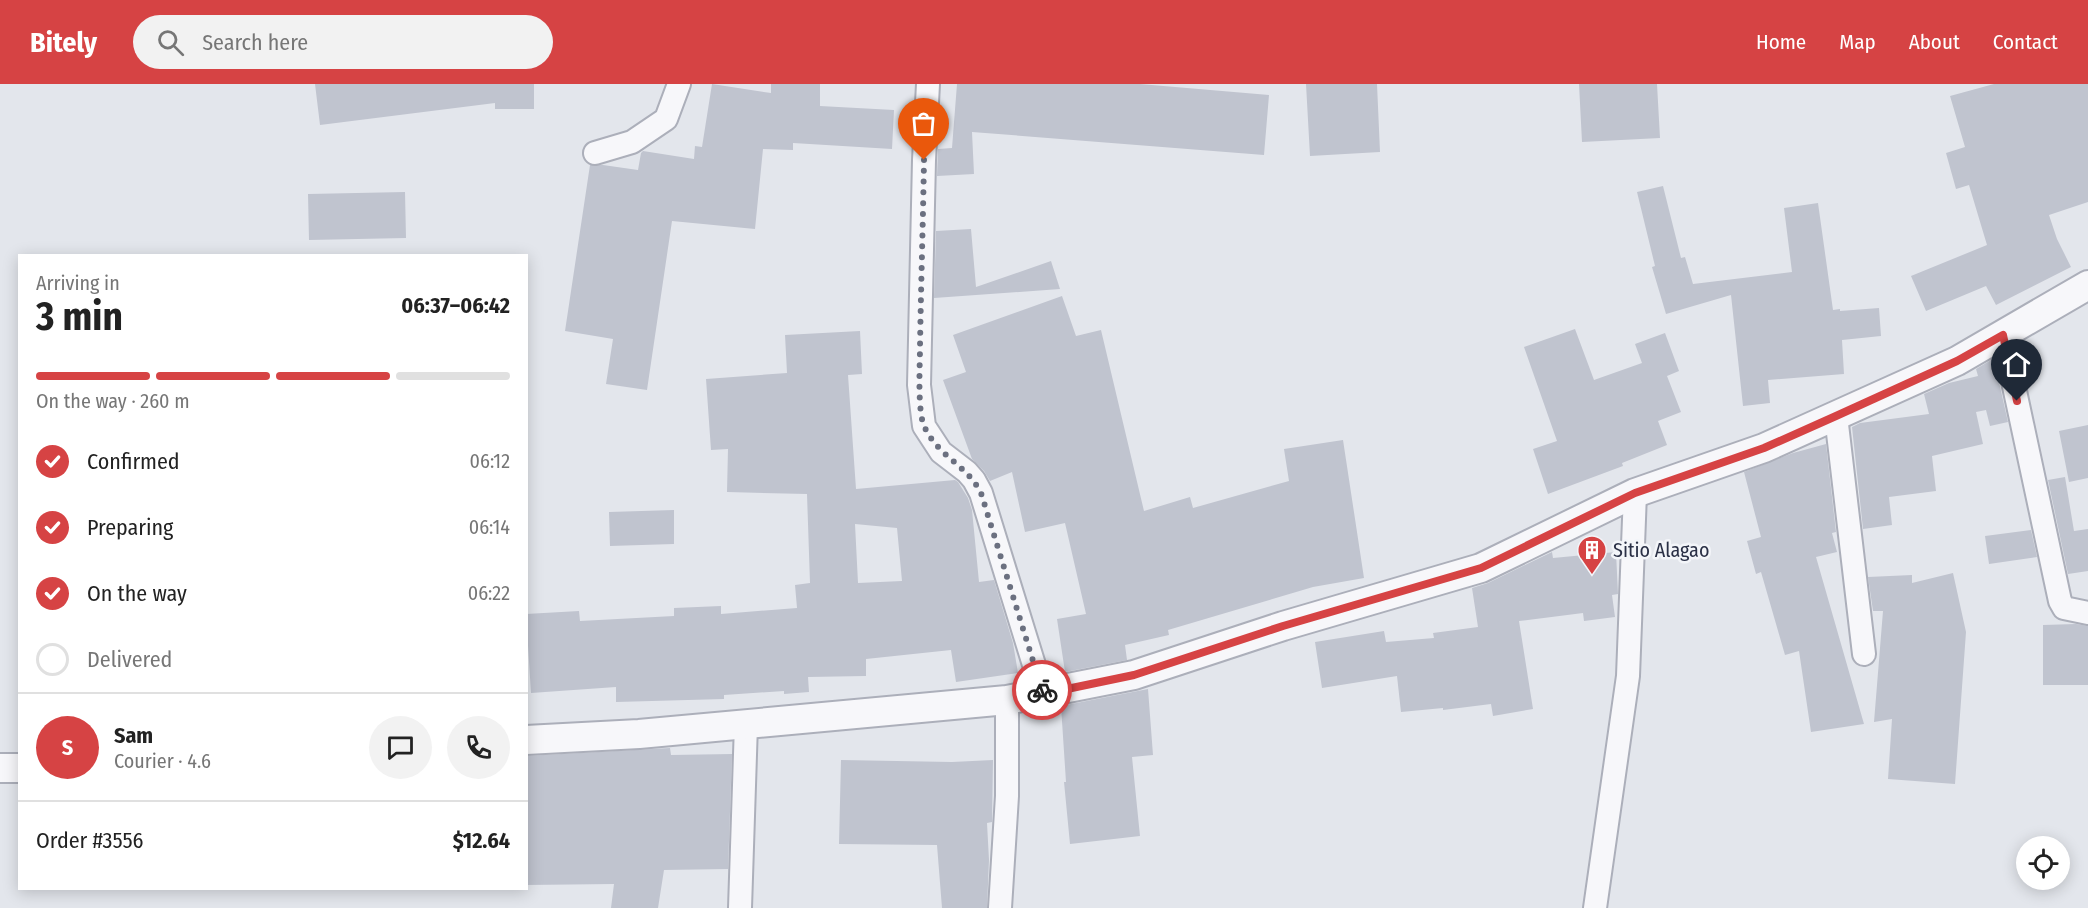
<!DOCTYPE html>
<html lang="en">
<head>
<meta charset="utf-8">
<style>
	:root { --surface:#fff; --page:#f2f2f2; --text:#222; --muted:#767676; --line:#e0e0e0; --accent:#d64344 }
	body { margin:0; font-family:"Fira Sans Condensed",sans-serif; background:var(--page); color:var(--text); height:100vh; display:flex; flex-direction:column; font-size:22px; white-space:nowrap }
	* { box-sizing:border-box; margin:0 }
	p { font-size:20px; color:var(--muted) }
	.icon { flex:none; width:33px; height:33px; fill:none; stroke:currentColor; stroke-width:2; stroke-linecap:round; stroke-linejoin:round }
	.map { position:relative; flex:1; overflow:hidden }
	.details { position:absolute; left:18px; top:170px; width:510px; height:636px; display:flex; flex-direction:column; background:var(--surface); border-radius:0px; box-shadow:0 3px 15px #0003 }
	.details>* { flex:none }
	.controls { position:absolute; left:2016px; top:752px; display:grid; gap:12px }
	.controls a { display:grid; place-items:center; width:54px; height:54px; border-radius:50%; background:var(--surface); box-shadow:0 3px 15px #0003; font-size:30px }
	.pin { position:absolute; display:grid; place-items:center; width:51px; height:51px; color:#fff; margin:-62px -26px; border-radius:50% 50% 50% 0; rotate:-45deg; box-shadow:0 0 6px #0007 }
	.pin .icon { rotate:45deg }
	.courier { position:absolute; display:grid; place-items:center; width:60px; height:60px; margin:-30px; border:4px solid #d64344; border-radius:50%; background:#fff; color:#222; box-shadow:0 2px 8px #0007 }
	.overview em { font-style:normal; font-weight:700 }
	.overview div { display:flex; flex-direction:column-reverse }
	.overview { display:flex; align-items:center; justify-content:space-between; height:102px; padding:0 18px }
	h1 { font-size:39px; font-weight:700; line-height:45px }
	.bar { display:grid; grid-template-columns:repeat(4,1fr); gap:9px 6px; align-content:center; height:72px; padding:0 18px }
	.bar i { height:8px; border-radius:4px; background:var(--line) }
	.bar .on { background:var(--accent) }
	.bar p { grid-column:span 4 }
	.line { display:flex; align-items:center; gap:15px; padding:0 18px; border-top:2px solid var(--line) }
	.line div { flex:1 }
	.round { display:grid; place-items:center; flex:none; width:63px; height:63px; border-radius:32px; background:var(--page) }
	ol { padding:0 18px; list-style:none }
	li { display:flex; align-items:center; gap:18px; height:66px }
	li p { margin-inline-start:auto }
	li .icon { padding:6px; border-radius:50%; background:var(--accent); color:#fff; stroke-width:4 }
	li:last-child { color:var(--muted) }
	li i { width:33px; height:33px; border:3px solid var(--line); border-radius:50% }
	header { display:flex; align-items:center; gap:36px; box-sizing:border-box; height:84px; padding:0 30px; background:var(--accent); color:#fff }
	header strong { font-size:28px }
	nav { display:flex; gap:33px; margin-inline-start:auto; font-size:21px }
	.search { width:420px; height:54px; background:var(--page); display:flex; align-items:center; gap:15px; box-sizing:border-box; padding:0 21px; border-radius:33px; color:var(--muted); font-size:22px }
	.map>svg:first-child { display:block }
</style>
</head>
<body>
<header>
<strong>Bitely</strong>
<div class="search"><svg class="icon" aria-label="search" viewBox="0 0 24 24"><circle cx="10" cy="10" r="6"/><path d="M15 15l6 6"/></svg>Search here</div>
<nav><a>Home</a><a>Map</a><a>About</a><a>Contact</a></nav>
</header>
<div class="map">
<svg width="2088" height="824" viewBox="0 0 2088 824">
	<rect width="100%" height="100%" fill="#e3e6ec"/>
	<path fill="#c0c4cf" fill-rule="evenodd" d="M 315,0 L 534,0 L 534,25 L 495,25 L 495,19 L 320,41 Z
		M 712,0 L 771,9 L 771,0 L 820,0 L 820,22 L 894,26 L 892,65 L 793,59 L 793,66 L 763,65 L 755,145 L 672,137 L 647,306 L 606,300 L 613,255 L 565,247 L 590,81 L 603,81 L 638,86 L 641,69 L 643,67 L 694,75 L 695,62 L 702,63 Z
		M 957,0 L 1140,0 L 1269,11 L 1264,71 L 972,48 L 974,90 L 937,92 L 938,65 L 952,64 Z
		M 1306,0 L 1377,0 L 1380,68 L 1310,72 Z
		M 1579,0 L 1657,0 L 1660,54 L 1582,58 Z
		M 1994,0 L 2088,0 L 2088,118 L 2049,131 L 2057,155 L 2071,183 L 1996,221 L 1986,202 L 1926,227 L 1911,192 L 1987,161 L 1969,101 L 1956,105 L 1946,69 L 1965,63 L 1950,12 Z
		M 1663,102 L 1681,174 L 1685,173 L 1693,200 L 1792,188 L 1784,124 L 1818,119 L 1833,226 L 1840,225 L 1840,227 L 1879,224 L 1881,252 L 1842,256 L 1844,290 L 1768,296 L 1770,319 L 1743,322 L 1731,211 L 1666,230 L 1652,183 L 1655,182 L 1637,108 Z
		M 405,108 L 406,154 L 309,156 L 308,110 Z
		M 971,145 L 976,203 L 1051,177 L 1060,205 L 934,214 L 936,147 Z
		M 1062,212 L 1076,252 L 1101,246 L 1144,427 L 1190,413 L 1193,424 L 1289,397 L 1284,365 L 1343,356 L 1364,494 L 1313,503 L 1168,546 L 1169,551 L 1125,561 L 1127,576 L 1065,588 L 1057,535 L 1086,530 L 1065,439 L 1025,448 L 1012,388 L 990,397 L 984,387 L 972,375 L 943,296 L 966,288 L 953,251 Z
		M 1575,245 L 1594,296 L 1642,279 L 1635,260 L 1665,249 L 1679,287 L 1667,292 L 1681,328 L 1658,337 L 1667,361 L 1622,379 L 1623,382 L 1548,410 L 1533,365 L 1557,357 L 1524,263 Z
		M 860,247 L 862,290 L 848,291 L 856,405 L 955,396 L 958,398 L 968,414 L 972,426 L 979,498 L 994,496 L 1013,559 L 1018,589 L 956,598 L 951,566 L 866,575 L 866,592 L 808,593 L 809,608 L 784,610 L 784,607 L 724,611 L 724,615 L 616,618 L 616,603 L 531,609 L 526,530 L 579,527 L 580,537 L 674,532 L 674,524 L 721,522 L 721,530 L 797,524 L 795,501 L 810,499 L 807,410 L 727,408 L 728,365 L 711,366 L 706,295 L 787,289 L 785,251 ZM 855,440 L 897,444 L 902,497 L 858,499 Z
		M 1991,276 L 1994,276 L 2008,338 L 1990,342 L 1986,326 L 1976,328 L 1983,360 L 1932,372 L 1936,407 L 1889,413 L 1892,441 L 1863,445 L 1852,343 L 1860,339 L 1929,330 L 1924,310 L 1949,299 L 1978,292 L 1976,285 Z
		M 2088,341 L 2088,394 L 2069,398 L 2059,347 Z
		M 1826,360 L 1836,448 L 1832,449 L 1837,468 L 1816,473 L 1864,640 L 1811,648 L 1799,567 L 1785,571 L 1761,488 L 1756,490 L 1747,457 L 1761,453 L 1744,388 L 1793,369 Z
		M 2065,393 L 2074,447 L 2088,445 L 2088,487 L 2068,490 L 2048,396 Z
		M 674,426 L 674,460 L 610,462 L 609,428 Z
		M 2031,446 L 2037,473 L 1989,480 L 1985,452 Z
		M 1552,468 L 1553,474 L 1616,468 L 1618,510 L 1612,511 L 1615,533 L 1584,537 L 1583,529 L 1519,537 L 1533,625 L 1493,632 L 1491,620 L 1443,626 L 1443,624 L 1401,628 L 1397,592 L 1322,604 L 1315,558 L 1384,547 L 1386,558 L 1434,554 L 1433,549 L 1478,543 L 1472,504 L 1488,499 Z
		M 1953,489 L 1966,548 L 1955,700 L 1888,695 L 1892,635 L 1874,638 L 1883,527 L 1873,527 L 1868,493 L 1912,491 L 1912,499 Z
		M 2076,540 L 2088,542 L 2088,601 L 2043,601 L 2043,541 Z
		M 1148,605 L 1153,671 L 1132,673 L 1140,752 L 1070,760 L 1064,698 L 1066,698 L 1061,622 Z
		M 670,664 L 671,671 L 732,670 L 728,785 L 664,786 L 658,824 L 611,824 L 614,800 L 526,801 L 526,672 Z
		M 841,676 L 952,678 L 993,676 L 992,738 L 987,739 L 989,776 L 987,824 L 942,824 L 937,761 L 839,760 Z"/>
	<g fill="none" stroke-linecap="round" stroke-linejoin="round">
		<g stroke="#acafba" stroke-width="26">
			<path id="minor" d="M 928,0 L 924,76 L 919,301 L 924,342 L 941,368 L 967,388 L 974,396 L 981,409 L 1043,610
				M 595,69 L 632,58 L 666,35 L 679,0
				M 2003,251 L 2060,517 L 2064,524 L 2088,529
				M 1836,332 L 1864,570
				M 740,824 L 746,640
				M 1000,824 L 1007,712 L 1007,616
				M 1595,824 L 1628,592 L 1635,409"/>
		</g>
		<g stroke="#acafba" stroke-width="32">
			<path id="tertiary" d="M 526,656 L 639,650 L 1007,616 L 1134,591 L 1283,542 L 1481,484 L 1635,409 L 1764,364 L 1957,277 L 2088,201
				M 0,684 L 20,684"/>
		</g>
		<use href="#minor" stroke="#f7f7fa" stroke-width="22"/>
		<use href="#tertiary" stroke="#f7f7fa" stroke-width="28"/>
	</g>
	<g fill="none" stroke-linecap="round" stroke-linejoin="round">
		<path stroke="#6b7080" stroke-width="6" stroke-dasharray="0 10.8" d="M 924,76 C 923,138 921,200 920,263 C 920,281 917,330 925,344 C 940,374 966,380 981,409 L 1042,606"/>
		<path stroke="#d64344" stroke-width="8" d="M 1042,606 L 1043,610 L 1134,591 L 1283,542 L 1481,484 L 1635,409 L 1764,364 L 1836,332 L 1957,277 L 2003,251 L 2017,317"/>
	</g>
	<defs>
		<g id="building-pin" transform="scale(1.5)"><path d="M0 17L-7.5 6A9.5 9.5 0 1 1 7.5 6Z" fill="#d64344" stroke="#f3f5f9"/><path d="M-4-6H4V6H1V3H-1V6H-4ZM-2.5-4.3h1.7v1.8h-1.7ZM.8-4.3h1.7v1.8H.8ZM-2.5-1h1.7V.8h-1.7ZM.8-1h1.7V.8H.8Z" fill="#fff"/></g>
	</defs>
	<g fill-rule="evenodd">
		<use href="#building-pin" x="1592" y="466"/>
	</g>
	<g text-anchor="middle" stroke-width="5" stroke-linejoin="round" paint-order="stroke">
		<g font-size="20" fill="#2a3046" stroke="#f3f5f9" text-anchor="start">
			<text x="1613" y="473">Sitio Alagao</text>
		</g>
	</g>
</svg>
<div class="controls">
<a><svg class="icon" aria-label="locate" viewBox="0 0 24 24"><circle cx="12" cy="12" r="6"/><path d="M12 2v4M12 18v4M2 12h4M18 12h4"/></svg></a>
</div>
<div class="pin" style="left:924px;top:76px;background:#ea580c"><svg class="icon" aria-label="bag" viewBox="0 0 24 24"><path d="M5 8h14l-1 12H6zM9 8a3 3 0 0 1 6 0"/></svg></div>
<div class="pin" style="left:2017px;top:317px;background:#1f2937"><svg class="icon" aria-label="home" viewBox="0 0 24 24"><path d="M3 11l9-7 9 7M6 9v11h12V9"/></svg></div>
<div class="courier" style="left:1042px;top:606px"><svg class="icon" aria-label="bike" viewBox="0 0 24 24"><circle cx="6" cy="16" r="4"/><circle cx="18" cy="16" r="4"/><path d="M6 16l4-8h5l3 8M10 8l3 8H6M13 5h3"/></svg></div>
<section class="details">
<div class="overview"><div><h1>3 min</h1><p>Arriving in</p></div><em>06:37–06:42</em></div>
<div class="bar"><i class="on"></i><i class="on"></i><i class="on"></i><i></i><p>On the way · 260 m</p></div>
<ol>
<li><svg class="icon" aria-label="check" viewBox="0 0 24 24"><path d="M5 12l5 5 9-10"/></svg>Confirmed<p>06:12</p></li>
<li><svg class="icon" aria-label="check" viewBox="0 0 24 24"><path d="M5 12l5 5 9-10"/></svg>Preparing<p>06:14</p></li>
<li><svg class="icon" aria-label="check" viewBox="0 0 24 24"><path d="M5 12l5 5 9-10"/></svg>On the way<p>06:22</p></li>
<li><i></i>Delivered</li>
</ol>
<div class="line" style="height:108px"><b class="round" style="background:var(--accent);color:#fff">S</b><div><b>Sam</b><p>Courier · 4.6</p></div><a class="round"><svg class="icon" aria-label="chat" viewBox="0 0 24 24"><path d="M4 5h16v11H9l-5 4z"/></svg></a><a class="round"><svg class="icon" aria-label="phone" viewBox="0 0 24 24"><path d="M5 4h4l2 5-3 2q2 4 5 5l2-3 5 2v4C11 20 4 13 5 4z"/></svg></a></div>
<div class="line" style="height:78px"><div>Order #3556</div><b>$12.64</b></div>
</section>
</div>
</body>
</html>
